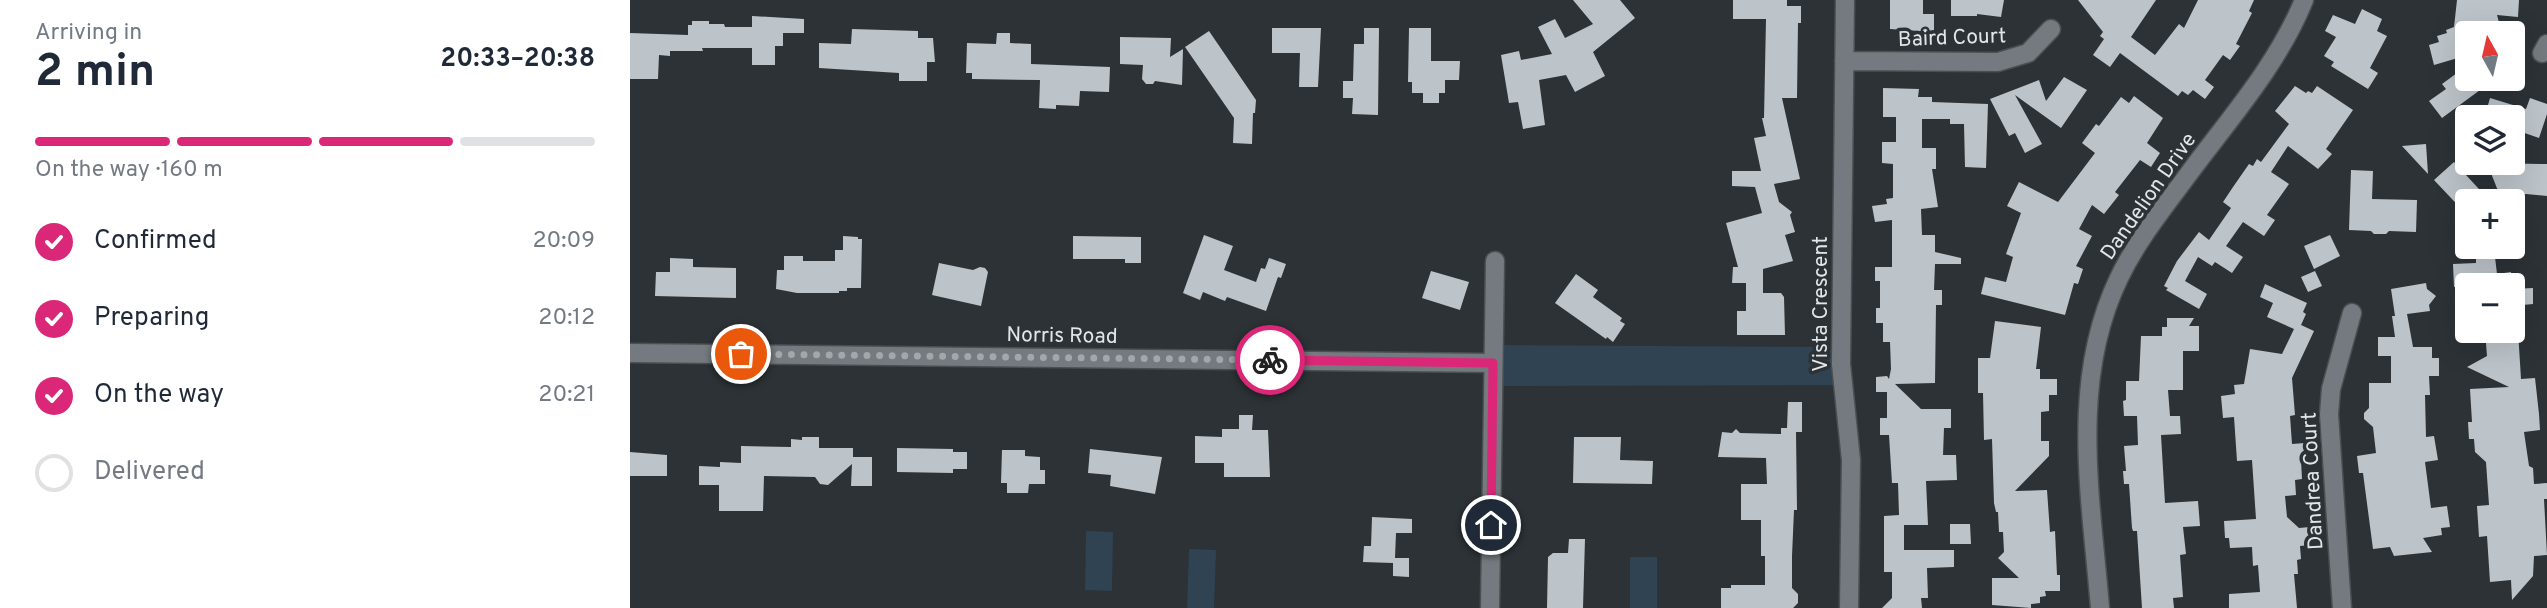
<!DOCTYPE html>
<html lang="en">
<head>
<meta charset="utf-8">
<style>
	:root { --surface:#fff; --page:#f6f6f7; --text:#1f2937; --muted:#747a83; --line:#e0e1e3; --accent:#db2777 }
	body { margin:0; font-family:Overpass,sans-serif; background:var(--page); color:var(--text); height:100vh; display:flex; flex-direction:column; font-size:26px; white-space:nowrap }
	* { box-sizing:border-box; margin:0 }
	p { font-size:23px; color:var(--muted) }
	.icon { flex:none; width:38px; height:38px; fill:none; stroke:currentColor; stroke-width:2; stroke-linecap:round; stroke-linejoin:round }
	.map { position:relative; flex:1; overflow:hidden }
	.details { display:flex; flex-direction:column; background:var(--surface); width:630px }
	.details>* { flex:none }
	.needle { width:46px; rotate:352deg }
	.tools { position:absolute; left:1825px; top:21px; display:grid; gap:14px }
	.tools a { display:grid; place-items:center; width:70px; height:70px; border-radius:7px; background:var(--surface); box-shadow:0 7px 28px #0002; font-size:35px }
	.pin { position:absolute; display:grid; place-items:center; width:60px; height:60px; color:#fff; margin:-30px; border:4px solid #fff; border-radius:50%; box-shadow:0 2px 7px #0007 }
	.courier { position:absolute; display:grid; place-items:center; width:70px; height:70px; margin:-35px; border:5px solid #db2777; border-radius:50%; background:#fff; color:#222; box-shadow:0 2px 9px #0007 }
	.overview em { font-style:normal; font-weight:700 }
	.overview div { display:flex; flex-direction:column-reverse }
	.overview { display:flex; align-items:center; justify-content:space-between; height:119px; padding:0 35px }
	h1 { font-size:46px; font-weight:700; line-height:52px }
	.bar { display:grid; grid-template-columns:repeat(4,1fr); gap:10px 7px; align-content:center; height:84px; padding:0 35px }
	.bar i { height:9px; border-radius:5px; background:var(--line) }
	.bar .current { background:var(--accent) }
	.bar p { grid-column:span 4 }
	ol { padding:0 35px; list-style:none }
	li { display:flex; align-items:center; gap:21px; height:77px }
	li p { margin-inline-start:auto }
	li .icon { padding:7px; border-radius:50%; background:var(--accent); color:#fff; stroke-width:4 }
	li:last-child { color:var(--muted) }
	li i { width:38px; height:38px; border:4px solid var(--line); border-radius:50% }
	main { display:flex; flex:1; min-height:0 }
	.map>svg:first-child { display:block }
</style>
</head>
<body>
<main>
<section class="details">
<div class="overview"><div><h1>2 min</h1><p>Arriving in</p></div><em>20:33–20:38</em></div>
<div class="bar"><i class="current"></i><i class="current"></i><i class="current"></i><i></i><p>On the way · 160 m</p></div>
<ol>
<li><svg class="icon" aria-label="check" viewBox="0 0 24 24"><path d="M5 12l5 5 9-10"/></svg>Confirmed<p>20:09</p></li>
<li><svg class="icon" aria-label="check" viewBox="0 0 24 24"><path d="M5 12l5 5 9-10"/></svg>Preparing<p>20:12</p></li>
<li><svg class="icon" aria-label="check" viewBox="0 0 24 24"><path d="M5 12l5 5 9-10"/></svg>On the way<p>20:21</p></li>
<li><i></i>Delivered</li>
</ol>
</section>
<div class="map">
<svg width="1917" height="608" viewBox="0 0 1917 608">
	<rect width="100%" height="100%" fill="#2c3236"/>
	<path fill="#2f4353" d="M 863,345 L 1211,347 L 1213,385 L 862,386 Z
		M 456,531 L 483,532 L 482,591 L 455,590 Z
		M 559,549 L 586,550 L 584,608 L 557,608 Z
		M 1000,557 L 1027,557 L 1027,608 L 1000,608 Z"/>
	<path fill="#bdc4c9" d="M 943,0 L 990,0 L 1005,18 L 963,52 L 975,76 L 945,92 L 936,75 L 909,80 L 915,125 L 893,129 L 888,102 L 879,103 L 871,55 L 889,51 L 891,60 L 922,54 L 908,27 L 925,19 L 935,38 L 963,24 Z
		M 1103,0 L 1157,0 L 1157,6 L 1171,6 L 1171,23 L 1168,23 L 1167,98 L 1152,98 L 1170,179 L 1144,184 L 1149,202 L 1162,212 L 1160,215 L 1165,232 L 1155,235 L 1163,261 L 1133,269 L 1133,293 L 1151,293 L 1154,297 L 1155,335 L 1107,335 L 1107,311 L 1116,311 L 1116,283 L 1102,283 L 1103,267 L 1108,267 L 1096,223 L 1132,213 L 1125,187 L 1102,186 L 1102,171 L 1131,171 L 1124,138 L 1136,136 L 1132,118 L 1134,118 L 1136,19 L 1103,19 Z
		M 1260,0 L 1293,0 L 1293,14 L 1304,14 L 1304,32 L 1260,29 Z
		M 1321,0 L 1374,0 L 1371,17 L 1347,14 L 1347,16 L 1321,16 Z
		M 1448,0 L 1526,0 L 1501,37 L 1525,55 L 1549,24 L 1554,28 L 1568,0 L 1624,0 L 1619,11 L 1622,13 L 1606,44 L 1610,46 L 1600,60 L 1593,55 L 1575,80 L 1584,87 L 1575,99 L 1563,90 L 1558,95 L 1552,91 L 1548,96 L 1490,53 L 1480,67 L 1463,55 L 1474,39 L 1470,36 L 1473,32 Z
		M 1827,0 L 1889,0 L 1888,17 L 1867,15 L 1872,33 L 1838,33 L 1838,55 L 1804,65 L 1799,45 L 1809,42 L 1807,36 L 1817,33 L 1816,30 L 1824,27 Z
		M 1732,9 L 1752,19 L 1747,31 L 1757,36 L 1740,68 L 1748,73 L 1738,89 L 1701,66 L 1704,62 L 1694,56 L 1706,37 L 1695,31 L 1703,15 L 1725,24 Z
		M 122,16 L 174,19 L 174,33 L 153,33 L 153,46 L 145,46 L 145,65 L 122,65 L 122,48 L 72,48 L 73,51 L 40,51 L 40,56 L 29,55 L 28,79 L 0,79 L 0,33 L 58,35 L 58,25 L 62,25 L 62,21 L 79,21 L 79,24 L 94,24 L 95,27 L 122,27 Z
		M 642,28 L 691,28 L 688,87 L 669,87 L 670,53 L 642,53 Z
		M 734,28 L 749,28 L 748,115 L 722,114 L 723,98 L 713,98 L 713,81 L 723,81 L 724,44 L 734,44 Z
		M 779,28 L 801,28 L 801,61 L 830,61 L 829,80 L 815,80 L 815,93 L 809,93 L 809,103 L 793,103 L 793,93 L 782,93 L 782,82 L 778,82 Z
		M 222,29 L 288,31 L 288,38 L 303,38 L 305,62 L 297,62 L 297,81 L 269,81 L 269,73 L 189,68 L 189,43 L 221,44 Z
		M 579,31 L 626,100 L 625,113 L 623,113 L 622,144 L 603,143 L 604,118 L 555,47 Z
		M 367,33 L 380,33 L 380,43 L 401,44 L 401,64 L 480,67 L 479,92 L 450,91 L 449,106 L 426,105 L 426,109 L 409,108 L 410,80 L 342,79 L 342,73 L 336,73 L 337,43 L 366,44 Z
		M 490,37 L 541,38 L 540,57 L 553,49 L 552,85 L 525,81 L 523,84 L 516,84 L 512,79 L 513,65 L 490,64 Z
		M 1838,65 L 1838,79 L 1865,79 L 1812,118 L 1799,101 L 1816,89 L 1812,84 Z
		M 1434,77 L 1457,90 L 1431,128 L 1385,95 L 1412,144 L 1395,153 L 1385,133 L 1379,136 L 1360,99 L 1409,80 L 1416,101 Z
		M 1665,86 L 1676,93 L 1678,91 L 1682,93 L 1687,86 L 1723,110 L 1696,149 L 1702,154 L 1688,169 L 1658,146 L 1641,172 L 1659,184 L 1637,215 L 1645,220 L 1634,236 L 1613,222 L 1596,246 L 1613,257 L 1602,273 L 1585,262 L 1582,266 L 1568,257 L 1555,281 L 1577,294 L 1569,309 L 1536,290 L 1538,288 L 1534,286 L 1547,261 L 1569,232 L 1579,240 L 1601,208 L 1593,202 L 1603,187 L 1619,164 L 1623,166 L 1627,159 L 1631,162 L 1659,124 L 1645,111 Z
		M 1253,88 L 1289,89 L 1288,97 L 1302,97 L 1302,102 L 1358,104 L 1356,168 L 1335,167 L 1334,124 L 1320,124 L 1320,119 L 1292,119 L 1292,148 L 1306,148 L 1306,169 L 1302,169 L 1308,207 L 1291,209 L 1292,235 L 1305,235 L 1305,252 L 1331,258 L 1331,264 L 1305,264 L 1304,290 L 1312,290 L 1312,305 L 1306,305 L 1305,383 L 1265,384 L 1291,409 L 1321,409 L 1321,428 L 1314,428 L 1313,455 L 1326,455 L 1327,480 L 1296,481 L 1298,525 L 1274,525 L 1274,550 L 1324,550 L 1324,567 L 1297,568 L 1298,598 L 1291,598 L 1292,608 L 1252,608 L 1262,598 L 1262,572 L 1254,572 L 1254,516 L 1269,515 L 1268,483 L 1262,483 L 1259,435 L 1250,435 L 1250,418 L 1257,418 L 1257,392 L 1246,392 L 1246,377 L 1257,376 L 1259,379 L 1261,369 L 1260,342 L 1253,342 L 1253,323 L 1246,323 L 1246,308 L 1250,308 L 1250,281 L 1245,281 L 1245,267 L 1262,267 L 1262,220 L 1245,222 L 1242,206 L 1257,204 L 1256,199 L 1263,198 L 1263,164 L 1252,163 L 1252,142 L 1266,142 L 1266,117 L 1253,117 Z
		M 1504,96 L 1533,118 L 1517,143 L 1530,153 L 1521,167 L 1510,160 L 1485,192 L 1489,195 L 1474,214 L 1462,205 L 1449,229 L 1462,236 L 1446,266 L 1453,269 L 1448,284 L 1444,283 L 1435,315 L 1351,294 L 1355,277 L 1376,282 L 1383,257 L 1376,254 L 1391,213 L 1377,206 L 1389,182 L 1428,202 L 1465,153 L 1452,143 L 1466,124 L 1469,126 L 1491,97 L 1499,103 Z
		M 1860,98 L 1896,109 L 1900,98 L 1917,104 L 1917,114 L 1909,138 L 1883,129 L 1883,117 L 1858,117 L 1859,113 L 1856,112 Z
		M 1796,144 L 1798,174 L 1772,146 Z
		M 1824,162 L 1860,201 L 1838,201 L 1838,216 L 1804,180 Z
		M 1857,163 L 1917,164 L 1917,196 L 1896,194 L 1872,201 Z
		M 1721,170 L 1743,171 L 1742,199 L 1787,200 L 1786,232 L 1759,231 L 1756,234 L 1744,234 L 1741,231 L 1719,230 Z
		M 574,235 L 603,246 L 594,270 L 626,282 L 631,268 L 635,269 L 639,258 L 656,264 L 651,278 L 648,277 L 636,311 L 597,297 L 595,301 L 573,292 L 570,300 L 553,293 Z
		M 1700,235 L 1710,256 L 1684,269 L 1674,246 Z
		M 213,236 L 228,237 L 228,239 L 232,239 L 231,288 L 217,288 L 217,291 L 209,291 L 209,293 L 167,293 L 146,289 L 147,270 L 154,270 L 154,256 L 173,256 L 173,261 L 205,261 L 205,250 L 213,250 Z
		M 443,236 L 511,237 L 511,263 L 495,263 L 495,259 L 443,259 Z
		M 1862,256 L 1865,257 L 1867,274 L 1881,272 L 1882,285 L 1824,287 L 1823,264 L 1846,263 L 1846,257 Z
		M 40,258 L 63,259 L 63,267 L 106,268 L 106,298 L 25,296 L 26,272 L 40,272 Z
		M 309,263 L 343,270 L 350,267 L 355,268 L 358,272 L 351,306 L 302,295 Z
		M 801,271 L 839,282 L 830,310 L 792,298 Z
		M 1685,271 L 1692,286 L 1678,292 L 1671,277 Z
		M 946,274 L 968,290 L 963,297 L 992,318 L 990,321 L 995,324 L 983,342 L 977,337 L 976,339 L 925,303 Z
		M 1796,283 L 1797,289 L 1806,296 L 1799,305 L 1800,311 L 1777,314 L 1783,347 L 1802,347 L 1802,358 L 1809,358 L 1809,376 L 1799,376 L 1800,395 L 1795,395 L 1796,437 L 1804,436 L 1808,460 L 1795,462 L 1801,508 L 1817,506 L 1820,527 L 1811,528 L 1812,535 L 1793,538 L 1802,552 L 1764,556 L 1760,547 L 1743,549 L 1733,473 L 1729,473 L 1727,456 L 1746,453 L 1743,427 L 1734,419 L 1734,413 L 1739,408 L 1739,383 L 1761,383 L 1761,356 L 1748,356 L 1748,337 L 1765,337 L 1762,316 L 1765,316 L 1761,289 Z
		M 1635,284 L 1677,303 L 1673,312 L 1676,314 L 1671,325 L 1684,331 L 1662,378 L 1665,415 L 1660,416 L 1662,444 L 1675,443 L 1676,460 L 1671,460 L 1672,479 L 1665,480 L 1666,495 L 1655,496 L 1657,517 L 1669,528 L 1680,527 L 1681,545 L 1670,546 L 1671,559 L 1667,560 L 1668,574 L 1664,574 L 1667,608 L 1599,608 L 1599,594 L 1630,592 L 1628,565 L 1623,566 L 1622,547 L 1600,548 L 1599,538 L 1595,538 L 1594,521 L 1626,519 L 1622,460 L 1607,461 L 1604,417 L 1593,418 L 1591,396 L 1605,394 L 1604,385 L 1614,384 L 1620,349 L 1652,354 L 1664,329 L 1637,317 L 1643,303 L 1630,297 Z
		M 1903,288 L 1903,304 L 1883,306 L 1883,289 Z
		M 1537,318 L 1564,318 L 1559,326 L 1569,326 L 1569,351 L 1553,351 L 1553,390 L 1538,390 L 1540,416 L 1550,416 L 1551,434 L 1531,435 L 1535,503 L 1568,501 L 1570,526 L 1553,527 L 1556,554 L 1550,555 L 1553,597 L 1543,598 L 1544,608 L 1512,608 L 1507,531 L 1503,531 L 1502,528 L 1499,484 L 1494,484 L 1493,471 L 1496,471 L 1494,446 L 1508,445 L 1507,416 L 1494,416 L 1493,401 L 1496,400 L 1496,381 L 1509,381 L 1511,336 L 1532,336 L 1532,327 L 1537,327 Z
		M 1365,321 L 1411,327 L 1406,369 L 1410,369 L 1410,379 L 1427,379 L 1427,395 L 1419,395 L 1419,411 L 1411,412 L 1411,441 L 1419,441 L 1419,456 L 1385,491 L 1417,490 L 1420,532 L 1425,531 L 1427,575 L 1430,575 L 1430,591 L 1415,591 L 1416,596 L 1410,597 L 1410,603 L 1401,604 L 1401,608 L 1362,605 L 1362,578 L 1389,578 L 1368,558 L 1374,552 L 1373,532 L 1369,532 L 1368,512 L 1366,512 L 1364,503 L 1362,439 L 1354,440 L 1353,393 L 1348,393 L 1348,358 L 1360,358 Z
		M 1855,331 L 1888,331 L 1891,379 L 1905,378 L 1909,414 L 1910,430 L 1894,432 L 1899,466 L 1903,468 L 1904,484 L 1917,483 L 1917,499 L 1914,499 L 1917,555 L 1904,556 L 1903,576 L 1882,600 L 1881,580 L 1860,582 L 1857,536 L 1849,537 L 1847,506 L 1859,505 L 1856,462 L 1845,452 L 1844,439 L 1839,439 L 1838,422 L 1842,422 L 1840,389 L 1879,387 L 1837,367 L 1857,356 Z
		M 1158,402 L 1172,402 L 1172,432 L 1166,432 L 1167,510 L 1164,510 L 1162,556 L 1162,588 L 1168,594 L 1168,603 L 1163,608 L 1091,608 L 1091,588 L 1101,588 L 1101,585 L 1135,585 L 1135,556 L 1131,556 L 1131,520 L 1111,520 L 1111,484 L 1137,484 L 1136,458 L 1088,457 L 1092,432 L 1102,433 L 1106,429 L 1110,433 L 1151,434 L 1151,428 L 1157,428 Z
		M 609,415 L 623,415 L 622,430 L 638,430 L 640,477 L 594,477 L 594,463 L 565,463 L 565,436 L 592,437 L 592,429 L 609,429 Z
		M 172,437 L 189,437 L 189,448 L 223,448 L 223,457 L 242,457 L 242,486 L 221,486 L 222,464 L 198,485 L 190,484 L 185,477 L 134,476 L 133,511 L 89,511 L 89,485 L 69,485 L 69,466 L 90,467 L 90,462 L 111,463 L 111,446 L 161,447 L 161,439 L 172,440 Z
		M 944,437 L 991,437 L 990,460 L 1023,461 L 1022,484 L 943,483 Z
		M 267,448 L 323,449 L 323,452 L 337,452 L 337,469 L 323,469 L 323,473 L 267,472 Z
		M 460,449 L 532,457 L 525,494 L 480,486 L 481,475 L 458,473 Z
		M 372,450 L 395,450 L 395,456 L 410,457 L 410,470 L 415,470 L 415,484 L 399,484 L 398,493 L 377,493 L 377,483 L 371,483 Z
		M 0,452 L 37,455 L 37,476 L 0,476 Z
		M 742,517 L 782,519 L 782,533 L 766,533 L 765,558 L 779,558 L 779,577 L 763,576 L 763,563 L 733,562 L 734,546 L 741,546 Z
		M 1320,524 L 1340,524 L 1341,544 L 1320,544 Z
		M 939,539 L 955,539 L 953,608 L 917,608 L 918,557 L 923,553 L 938,553 Z"/>
	<g fill="none" stroke-linecap="round" stroke-linejoin="round">
		<g stroke="#4a4f52" stroke-width="21">
			<path id="minor" d="M 1215,0 L 1211,364 L 1221,460 L 1219,608
				M 1912,53 L 1917,44
				M 1214,61 L 1368,62 L 1398,53 L 1421,29
				M 0,353 L 863,363
				M 860,608 L 865,261
				M 1470,608 C 1461,498 1439,381 1489,278 C 1507,240 1535,206 1560,172 C 1601,117 1648,64 1674,0
				M 1712,608 L 1699,414 L 1701,389 L 1722,313"/>
		</g>
		<use href="#minor" stroke="#747a7f" stroke-width="18"/>
	</g>
	<g fill="none" stroke-linecap="round" stroke-linejoin="round">
		<path stroke="#a2a7aa" stroke-width="7" stroke-dasharray="0 12.6" d="M 111,354 L 640,360"/>
		<path stroke="#db2777" stroke-width="9" d="M 640,360 L 863,363 L 861,525"/>
	</g>
	<g text-anchor="middle" stroke-width="7" stroke-linejoin="round" paint-order="stroke">
		<g font-size="21" fill="#e2e6e8" stroke="#2c3236">
			<text transform="translate(1322 37) rotate(-2)" y="7">Baird Court</text>
			<text transform="translate(1518 196) rotate(-55)" y="7">Dandelion Drive</text>
			<text transform="translate(1190 304) rotate(-90)" y="7">Vista Crescent</text>
			<text transform="translate(432 335) rotate(1)" y="7">Norris Road</text>
			<text transform="translate(1682 481) rotate(-93)" y="7">Dandrea Court</text>
		</g>
	</g>
</svg>
<div class="tools">
<a><svg class="needle" viewBox="-14 -14 28 28"><path d="M0-13l5 13h-10z" fill="#e53935"/><path d="M0 13l5-13h-10z" fill="#747a83"/></svg></a>
<a><svg class="icon" aria-label="layers" viewBox="0 0 24 24"><path d="M12 4l9 5-9 5-9-5zM3 14l9 5 9-5"/></svg></a>
<a>+</a>
<a>−</a>
</div>
<div class="pin" style="left:111px;top:354px;background:#ea580c"><svg class="icon" aria-label="bag" viewBox="0 0 24 24"><path d="M5 8h14l-1 12H6zM9 8a3 3 0 0 1 6 0"/></svg></div>
<div class="pin" style="left:861px;top:525px;background:#1f2937"><svg class="icon" aria-label="home" viewBox="0 0 24 24"><path d="M3 11l9-7 9 7M6 9v11h12V9"/></svg></div>
<div class="courier" style="left:640px;top:360px"><svg class="icon" aria-label="bike" viewBox="0 0 24 24"><circle cx="6" cy="16" r="4"/><circle cx="18" cy="16" r="4"/><path d="M6 16l4-8h5l3 8M10 8l3 8H6M13 5h3"/></svg></div>
</div>
</main>
</body>
</html>
